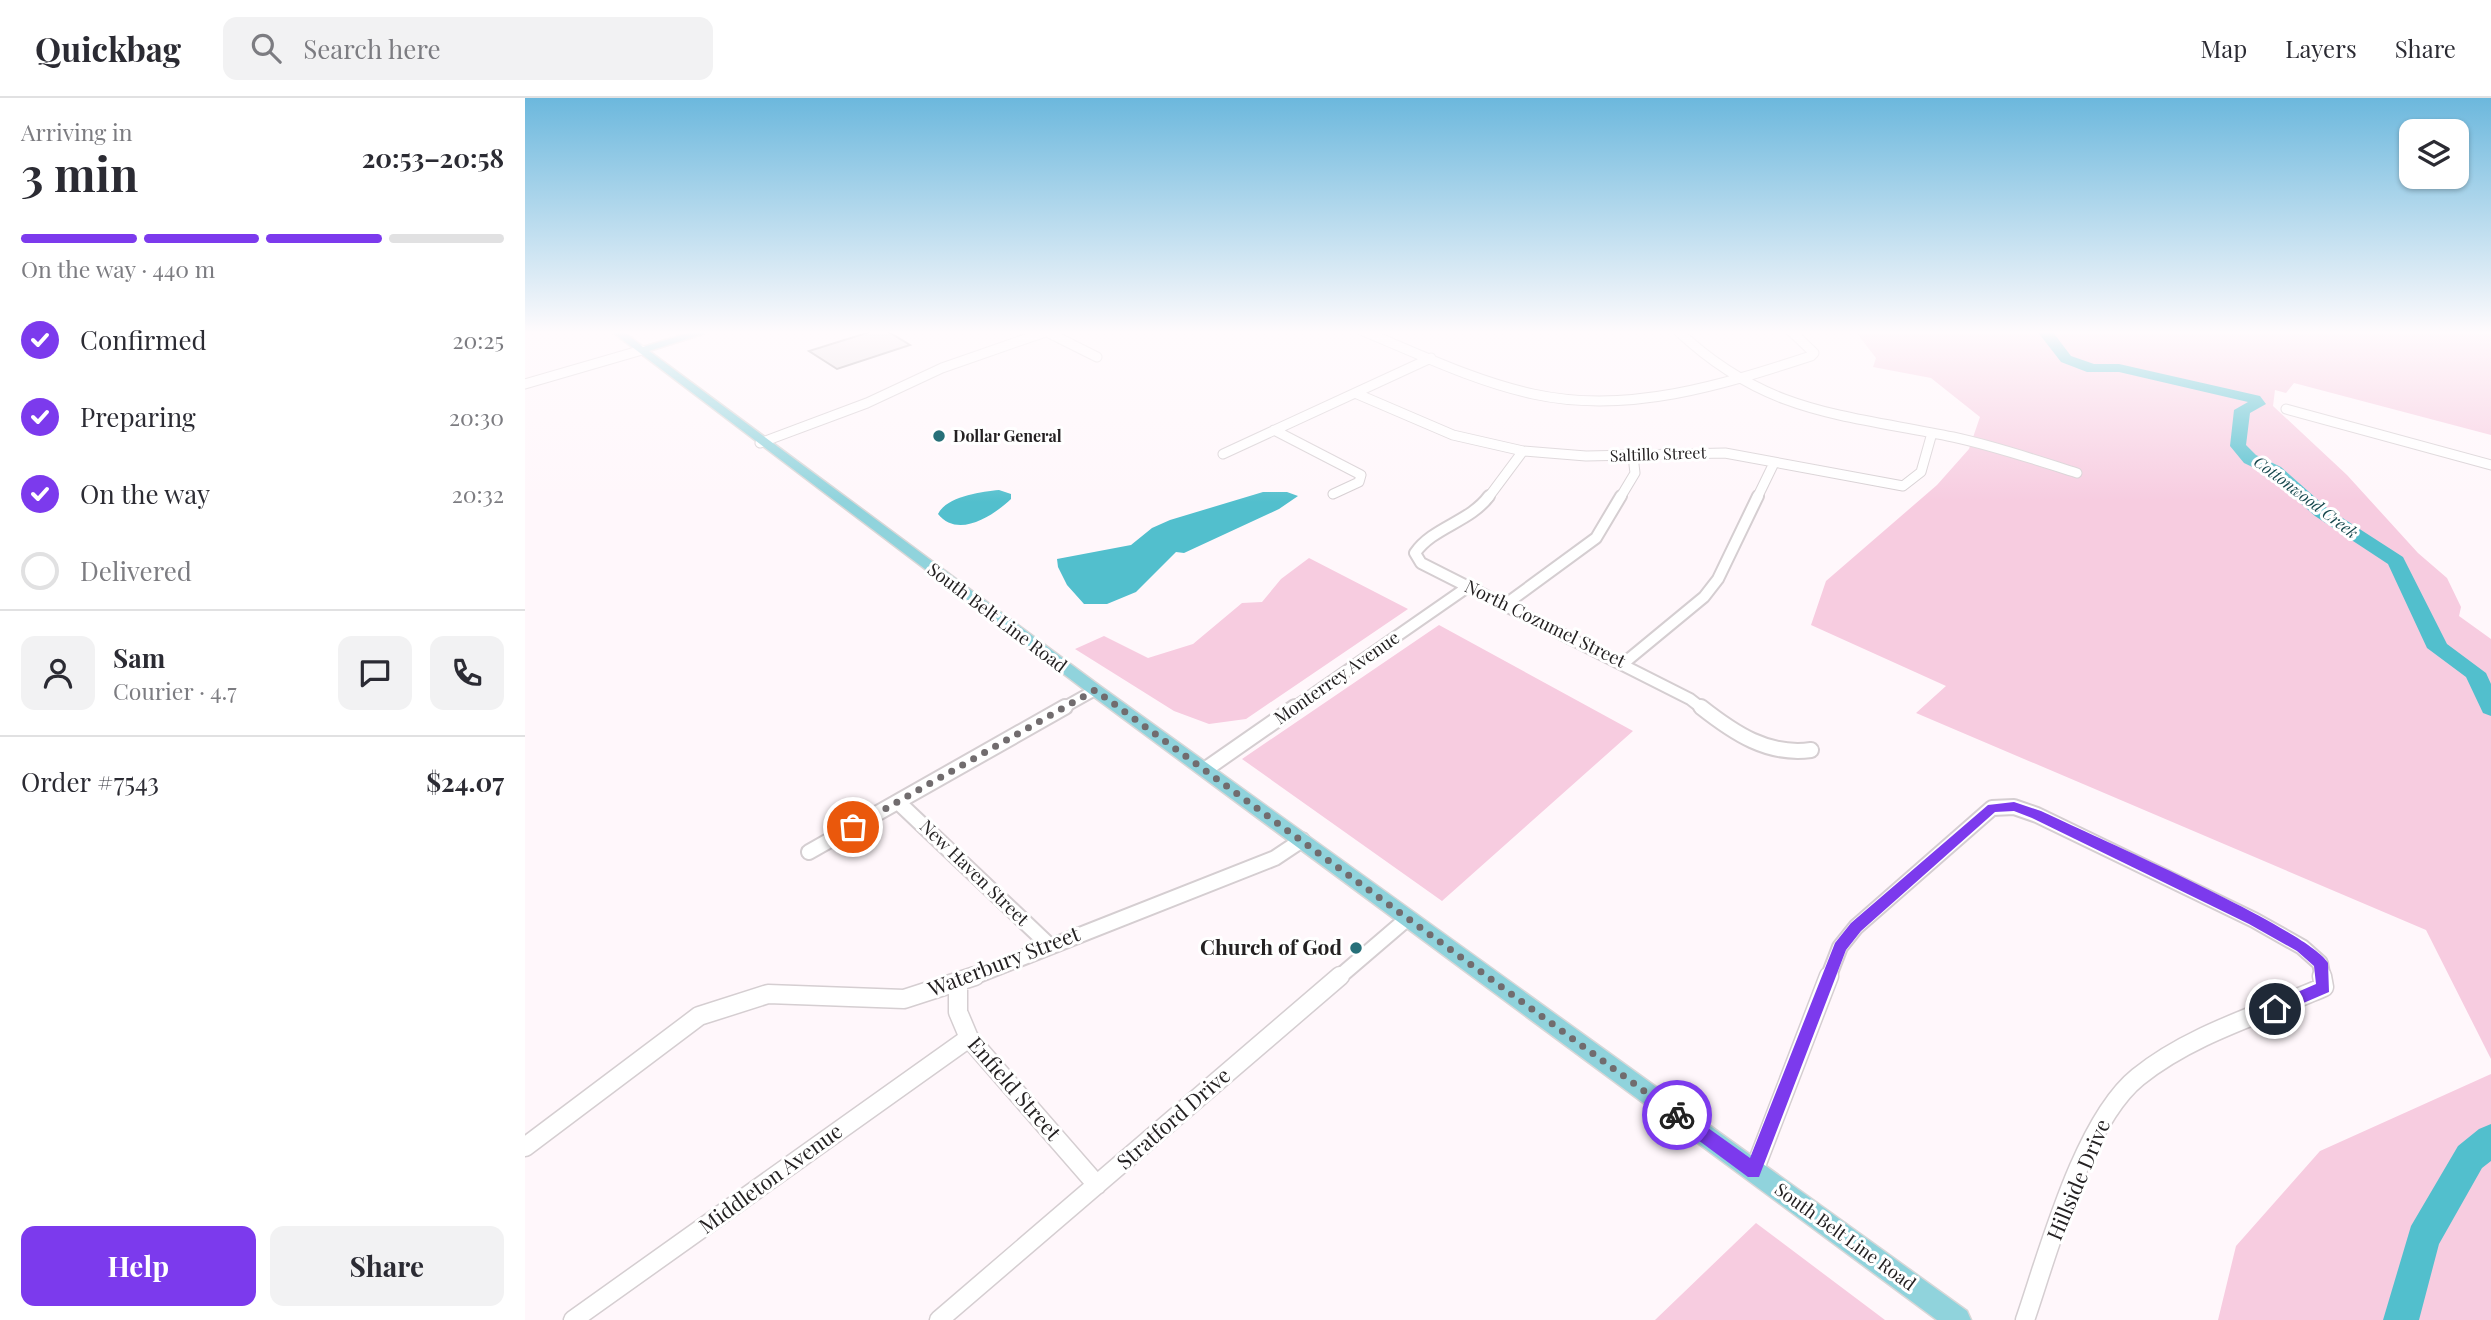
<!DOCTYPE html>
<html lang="en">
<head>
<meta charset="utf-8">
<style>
	:root { --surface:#fff; --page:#f2f2f3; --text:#2b2b33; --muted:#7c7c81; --line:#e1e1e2; --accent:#7c3aed }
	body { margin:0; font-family:"Playfair Display",serif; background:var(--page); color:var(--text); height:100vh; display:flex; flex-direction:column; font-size:26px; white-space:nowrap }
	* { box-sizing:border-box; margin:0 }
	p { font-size:23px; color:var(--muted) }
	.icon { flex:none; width:38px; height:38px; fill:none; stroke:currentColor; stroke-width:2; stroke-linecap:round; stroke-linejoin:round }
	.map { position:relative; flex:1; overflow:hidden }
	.side { display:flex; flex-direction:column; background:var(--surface); width:525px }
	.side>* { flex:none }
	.tools { position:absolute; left:1874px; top:21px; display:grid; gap:14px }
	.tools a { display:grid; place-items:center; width:70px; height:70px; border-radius:14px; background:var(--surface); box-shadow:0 2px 5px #0004; font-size:35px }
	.pin { position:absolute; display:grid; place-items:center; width:60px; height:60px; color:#fff; margin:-30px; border:4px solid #fff; border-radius:50%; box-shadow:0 2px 7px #0007 }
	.courier { position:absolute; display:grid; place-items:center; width:70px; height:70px; margin:-35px; border:5px solid #7c3aed; border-radius:50%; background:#fff; color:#222; box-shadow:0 2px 9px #0007 }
	.headline em { font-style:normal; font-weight:700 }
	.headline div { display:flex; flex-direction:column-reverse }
	.headline { display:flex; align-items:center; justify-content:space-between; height:119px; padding:0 21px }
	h1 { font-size:46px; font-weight:700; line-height:52px }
	.bar { display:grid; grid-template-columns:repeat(4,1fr); gap:10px 7px; align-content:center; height:84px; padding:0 21px }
	.bar i { height:9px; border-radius:5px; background:var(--line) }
	.bar .on { background:var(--accent) }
	.bar p { grid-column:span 4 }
	.line { display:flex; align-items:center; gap:18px; padding:0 21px; border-top:2px solid var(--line) }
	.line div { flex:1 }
	.round { display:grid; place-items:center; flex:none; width:74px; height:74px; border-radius:14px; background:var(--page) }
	ol { padding:0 21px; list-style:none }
	li { display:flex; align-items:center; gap:21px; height:77px }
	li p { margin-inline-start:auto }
	li .icon { padding:7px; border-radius:50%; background:var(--accent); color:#fff; stroke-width:4 }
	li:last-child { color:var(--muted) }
	li i { width:38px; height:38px; border:4px solid var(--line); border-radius:50% }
	.action { display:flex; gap:14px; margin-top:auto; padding:14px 21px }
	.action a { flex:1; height:80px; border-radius:14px; background:var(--accent); color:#fff; font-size:28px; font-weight:700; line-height:80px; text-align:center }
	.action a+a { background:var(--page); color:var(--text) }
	header { display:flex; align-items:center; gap:42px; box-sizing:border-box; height:98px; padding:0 35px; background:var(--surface); border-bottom:2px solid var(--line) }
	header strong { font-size:33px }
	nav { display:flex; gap:38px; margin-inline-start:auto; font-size:24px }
	.search { width:490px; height:63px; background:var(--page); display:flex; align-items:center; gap:18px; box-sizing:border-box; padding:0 24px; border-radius:14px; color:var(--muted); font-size:26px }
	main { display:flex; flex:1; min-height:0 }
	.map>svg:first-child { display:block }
</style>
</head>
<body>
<header>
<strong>Quickbag</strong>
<div class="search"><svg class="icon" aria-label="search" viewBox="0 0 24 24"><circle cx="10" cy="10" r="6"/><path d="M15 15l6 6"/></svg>Search here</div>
<nav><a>Map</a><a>Layers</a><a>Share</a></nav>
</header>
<main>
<section class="side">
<div class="headline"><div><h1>3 min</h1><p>Arriving in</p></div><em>20:53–20:58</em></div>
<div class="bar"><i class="on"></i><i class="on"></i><i class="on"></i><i></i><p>On the way · 440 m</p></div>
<ol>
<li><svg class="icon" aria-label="check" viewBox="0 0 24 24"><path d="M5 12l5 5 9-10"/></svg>Confirmed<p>20:25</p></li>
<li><svg class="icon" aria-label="check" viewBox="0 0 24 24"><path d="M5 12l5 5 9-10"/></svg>Preparing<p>20:30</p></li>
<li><svg class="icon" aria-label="check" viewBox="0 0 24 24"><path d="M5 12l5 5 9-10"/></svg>On the way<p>20:32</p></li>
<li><i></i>Delivered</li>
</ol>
<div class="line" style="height:126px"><a class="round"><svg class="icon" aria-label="person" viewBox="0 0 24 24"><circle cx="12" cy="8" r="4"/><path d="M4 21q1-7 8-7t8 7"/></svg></a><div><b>Sam</b><p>Courier · 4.7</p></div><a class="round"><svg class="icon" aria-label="chat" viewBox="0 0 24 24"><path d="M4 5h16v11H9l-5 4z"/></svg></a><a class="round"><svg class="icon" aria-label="phone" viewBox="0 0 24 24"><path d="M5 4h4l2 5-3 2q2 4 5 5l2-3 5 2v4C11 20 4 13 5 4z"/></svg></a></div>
<div class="line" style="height:91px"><div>Order #7543</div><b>$24.07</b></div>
<div class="action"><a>Help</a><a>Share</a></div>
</section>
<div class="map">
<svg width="1966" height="1222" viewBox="0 0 1966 1222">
	<rect width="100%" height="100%" fill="#fff7fb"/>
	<path fill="#f7cce0" d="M 1330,233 L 1966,233 L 1966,337 L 1769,285 L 1761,295 L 1750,292 L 1748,308 L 1822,377 L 1893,455 L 1922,480 L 1936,509 L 1934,518 L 1966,541 L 1966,961 L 1901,832 L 1391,615 L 1421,588 L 1286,527 L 1301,483 L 1412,387 L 1444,351 L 1455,319 L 1406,280 L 1348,269 L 1351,260 Z
		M 784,460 L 883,511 L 721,621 L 684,626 L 649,613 L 550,551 L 579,538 L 623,560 L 668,546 L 717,505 L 737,504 L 756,481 Z
		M 914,527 L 1108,633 L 917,803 L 717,661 Z
		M 1966,976 L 1966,1222 L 1693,1222 L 1711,1148 L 1795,1053 Z
		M 1231,1125 L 1360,1222 L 1130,1222 Z"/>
	<path fill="#52bfcd" d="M 474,392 L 486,396 L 486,401 C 468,418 433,441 413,416 C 422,398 456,394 474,392 Z
		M 738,394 L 762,394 L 773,398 L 754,411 L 659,455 L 651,454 L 611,494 L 582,506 L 559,506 L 542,487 L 533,469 L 532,461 L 606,447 L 627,430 L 645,422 Z"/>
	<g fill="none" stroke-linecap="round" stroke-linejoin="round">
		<path fill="#52bfcd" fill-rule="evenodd" d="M 1512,233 L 1527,233 L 1546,258 L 1569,266 L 1594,266 L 1735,298 L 1741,306 L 1725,315 L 1721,347 L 1731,357 L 1756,369 L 1802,410 L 1878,459 L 1922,546 L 1961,575 L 1966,586 L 1966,618 L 1958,615 L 1941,579 L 1902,550 L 1863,466 L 1790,418 L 1744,377 L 1719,365 L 1705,348 L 1709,312 L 1723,304 L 1594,274 L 1562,274 L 1536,264 Z
			M 1966,1026 L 1966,1063 L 1957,1070 L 1914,1146 L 1894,1222 L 1858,1222 L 1886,1128 L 1933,1048 L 1954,1031 Z"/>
	</g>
	<path fill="#e4dcdf" stroke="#9e979a" stroke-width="2" d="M 348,233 L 362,233 L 385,247 L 312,271 L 284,253 Z"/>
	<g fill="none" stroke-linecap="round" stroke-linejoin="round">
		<g stroke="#d5ced1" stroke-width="11">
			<path id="minor-far3" d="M 838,233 C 894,256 949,283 1008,296 C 1103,317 1197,287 1286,258 L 1289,255 L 1266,233
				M 1153,233 C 1241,316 1316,316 1428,339 C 1470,348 1511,362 1552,375
				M 522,234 L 572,259
				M 0,286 L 117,252
				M 830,295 L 928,337 L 998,353 L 1061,358 L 1200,355 L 1378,388 L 1396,374 L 1407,335
				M 1761,311 L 1966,367
				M 749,332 L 836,377 L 834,384 L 808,396
				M 235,345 L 342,305 L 417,270 L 523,233
				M 698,356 L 906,260
				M 963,400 L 998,353
				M 1095,400 L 1110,375 L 1108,358
				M 1232,400 L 1249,365"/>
		</g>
		<g stroke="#d5ced1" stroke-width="14">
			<path id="minor-far2" d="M 964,398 C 945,424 908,429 890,455 L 896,465 L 1165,601 L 1178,611
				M 981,506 L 1071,440 L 1096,398
				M 1099,565 L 1179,499 L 1193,481 L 1233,398
				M 536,611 L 570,592
				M 767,611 L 944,488"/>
		</g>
		<g stroke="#d5ced1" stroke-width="18">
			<path id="minor-far1" d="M 1176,609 C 1209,635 1243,658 1286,652
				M 681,671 L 770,609
				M 373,704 L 524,847
				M 284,754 L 540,609
				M 446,880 L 750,760 L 777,742
				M 813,880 L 883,820
				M 1303,880 L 1315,849 L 1331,829 L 1467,710 L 1489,709 L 1512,717 L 1729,822 L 1777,849 L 1795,865 L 1798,880"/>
		</g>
		<g stroke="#d5ced1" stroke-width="21">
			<path id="minor" d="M 433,885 L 433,914 L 444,940 L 572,1087
				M 0,1049 L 174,918 L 243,896 L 379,901 L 450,878
				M 1229,1073 L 1304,878
				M 48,1222 L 444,940
				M 414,1222 L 815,878
				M 1500,1222 C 1523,1155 1558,1023 1613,979 C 1666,936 1737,916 1799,889 L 1797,878"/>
		</g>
		<g stroke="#d8d7d7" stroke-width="3">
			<path id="major" d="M 86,233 L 98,233 L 118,249 L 170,233 L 187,233 L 124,253 L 575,588 L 1442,1213 L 1446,1222 L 1412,1222 L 565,596 Z"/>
		</g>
		<use href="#minor-far3" stroke="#fff" stroke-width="9"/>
		<use href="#minor-far2" stroke="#fff" stroke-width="10"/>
		<use href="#minor-far1" stroke="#fff" stroke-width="14"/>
		<use href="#minor" stroke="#fff" stroke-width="18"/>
		<use href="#major" fill="#90d3dc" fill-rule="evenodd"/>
	</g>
	<linearGradient id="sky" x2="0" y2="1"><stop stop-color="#6cb8dd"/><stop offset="0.58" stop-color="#fffbfd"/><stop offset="1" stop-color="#fffbfd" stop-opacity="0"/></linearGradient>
	<rect width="1966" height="404" fill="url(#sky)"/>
	<path fill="#7c3aed" d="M 1489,704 L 1516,713 C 1564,736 1784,832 1803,865 L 1804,894 L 1755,915 L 1745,915 L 1745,906 L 1791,886 L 1789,868 L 1772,853 L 1724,826 L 1507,720 L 1489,713 L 1470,714 L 1336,833 L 1321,852 L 1234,1079 L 1223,1079 L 1146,1022 L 1146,1012 L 1158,1012 L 1225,1060 L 1310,845 L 1326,825 L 1463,707 Z"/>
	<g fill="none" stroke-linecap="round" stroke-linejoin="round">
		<path stroke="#716c6e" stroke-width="7" stroke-dasharray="0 12.6" d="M 328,729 L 570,592 L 1152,1017"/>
	</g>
	<g fill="#277079" stroke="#fff" stroke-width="2.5">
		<circle cx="414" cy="338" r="7"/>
		<circle cx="831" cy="850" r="7"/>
	</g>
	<g text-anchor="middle" stroke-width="6" stroke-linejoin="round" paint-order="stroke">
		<g font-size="16" font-weight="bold" fill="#242122" stroke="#fff" text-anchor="start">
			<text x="428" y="344">Dollar General</text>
		</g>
		<g font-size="16" fill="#242122" stroke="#fff">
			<text transform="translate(1133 356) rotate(-2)" y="6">Saltillo Street</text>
		</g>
		<g font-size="16" font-style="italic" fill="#17484e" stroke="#fff">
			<text transform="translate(1781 399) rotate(37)" y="6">Cottonwood Creek</text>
		</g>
		<g font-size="18" fill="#242122" stroke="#fff">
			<text transform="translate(472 520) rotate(37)" y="6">South Belt Line Road</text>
			<text transform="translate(1020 526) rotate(26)" y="6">North Cozumel Street</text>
			<text transform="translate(812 580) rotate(-35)" y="6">Monterrey Avenue</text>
			<text transform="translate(449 775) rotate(44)" y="6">New Haven Street</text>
			<text transform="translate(1320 1139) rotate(36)" y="6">South Belt Line Road</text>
		</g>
		<g font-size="21" font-weight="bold" fill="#242122" stroke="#fff" text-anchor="end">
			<text x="817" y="857">Church of God</text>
		</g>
		<g font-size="21" fill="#242122" stroke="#fff">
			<text transform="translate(479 864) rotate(-21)" y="7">Waterbury Street</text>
			<text transform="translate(489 991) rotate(49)" y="7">Enfield Street</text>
			<text transform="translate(649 1021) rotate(-41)" y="7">Stratford Drive</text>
			<text transform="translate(246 1081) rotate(-36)" y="7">Middleton Avenue</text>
			<text transform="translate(1554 1082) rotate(-67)" y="7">Hillside Drive</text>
		</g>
	</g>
</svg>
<div class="tools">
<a><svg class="icon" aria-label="layers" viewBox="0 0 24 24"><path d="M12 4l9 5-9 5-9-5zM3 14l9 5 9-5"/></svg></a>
</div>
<div class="pin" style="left:328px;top:729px;background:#ea580c"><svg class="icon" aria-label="bag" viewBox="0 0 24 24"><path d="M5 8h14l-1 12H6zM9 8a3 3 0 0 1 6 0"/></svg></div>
<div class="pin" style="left:1750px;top:911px;background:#1f2937"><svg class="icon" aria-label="home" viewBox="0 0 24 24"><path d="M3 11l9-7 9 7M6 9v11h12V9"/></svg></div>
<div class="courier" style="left:1152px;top:1017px"><svg class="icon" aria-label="bike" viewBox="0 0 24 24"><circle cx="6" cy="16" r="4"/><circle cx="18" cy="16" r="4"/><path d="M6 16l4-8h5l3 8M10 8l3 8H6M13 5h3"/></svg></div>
</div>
</main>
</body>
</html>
